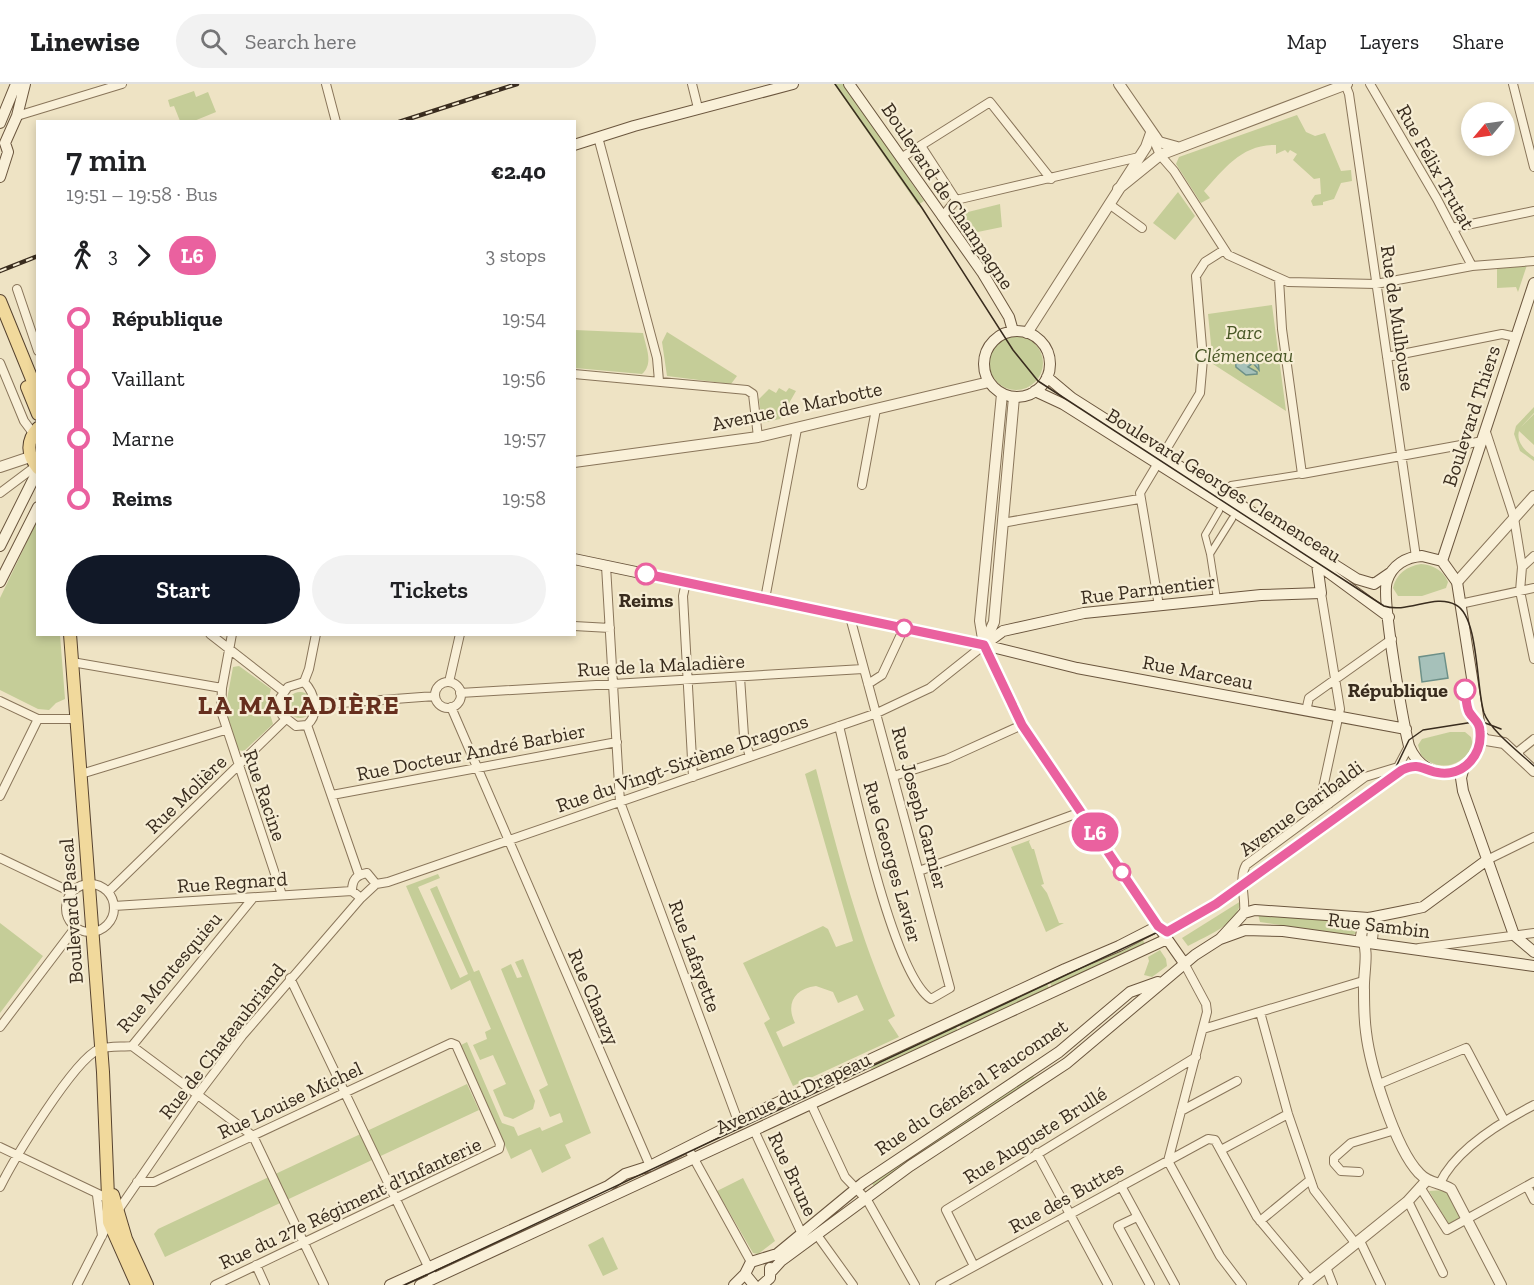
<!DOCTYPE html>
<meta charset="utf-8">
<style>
:root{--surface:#fff;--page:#f2f2f2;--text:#202124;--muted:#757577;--line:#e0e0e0;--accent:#111827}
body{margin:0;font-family:"Zilla Slab",serif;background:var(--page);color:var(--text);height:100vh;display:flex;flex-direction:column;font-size:22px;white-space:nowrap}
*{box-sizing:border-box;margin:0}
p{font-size:20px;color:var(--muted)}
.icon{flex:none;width:33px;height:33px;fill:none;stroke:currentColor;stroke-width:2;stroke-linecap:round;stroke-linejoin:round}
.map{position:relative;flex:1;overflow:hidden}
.panel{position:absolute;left:36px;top:36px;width:540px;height:516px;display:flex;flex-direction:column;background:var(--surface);border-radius:0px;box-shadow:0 3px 9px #0003}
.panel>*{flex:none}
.badge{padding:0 12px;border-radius:20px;font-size:21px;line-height:39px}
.needle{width:39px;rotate:241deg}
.tools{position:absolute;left:1461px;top:18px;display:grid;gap:12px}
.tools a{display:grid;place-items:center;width:54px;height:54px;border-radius:50%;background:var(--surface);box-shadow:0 3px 9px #0003;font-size:30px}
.map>.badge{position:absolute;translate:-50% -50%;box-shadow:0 0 0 3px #fff}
.legs{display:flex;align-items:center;gap:9px;height:66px;padding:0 30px;font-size:20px}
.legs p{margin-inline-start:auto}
.headline{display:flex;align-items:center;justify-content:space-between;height:102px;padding:0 30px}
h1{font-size:33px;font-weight:600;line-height:45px}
.action{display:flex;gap:12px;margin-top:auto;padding:12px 30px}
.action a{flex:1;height:69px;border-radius:36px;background:var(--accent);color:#fff;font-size:24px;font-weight:600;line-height:69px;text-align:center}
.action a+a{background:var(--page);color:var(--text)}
ul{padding:0 30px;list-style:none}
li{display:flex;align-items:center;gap:21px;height:60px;font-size:22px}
li i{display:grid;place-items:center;width:9px;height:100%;margin:0 8px;background:currentColor}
li i::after{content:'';width:15px;height:15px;margin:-8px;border:4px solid;border-radius:50%;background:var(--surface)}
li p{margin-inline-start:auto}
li:first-child i{background:linear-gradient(#0000 50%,currentColor 0)}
li:last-child i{background:linear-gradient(currentColor 50%,#0000 0)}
header{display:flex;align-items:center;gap:36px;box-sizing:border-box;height:84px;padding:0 30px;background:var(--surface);border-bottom:2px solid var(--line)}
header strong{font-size:28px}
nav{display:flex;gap:33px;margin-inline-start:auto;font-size:21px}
.search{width:420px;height:54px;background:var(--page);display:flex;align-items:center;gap:15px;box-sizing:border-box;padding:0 21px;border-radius:33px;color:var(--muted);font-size:22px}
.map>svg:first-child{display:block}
</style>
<header>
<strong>Linewise</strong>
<div class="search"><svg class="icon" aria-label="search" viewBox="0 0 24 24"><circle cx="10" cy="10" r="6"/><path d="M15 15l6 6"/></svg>Search here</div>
<nav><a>Map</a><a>Layers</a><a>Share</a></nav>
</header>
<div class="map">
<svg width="1534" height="1201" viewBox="0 0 1534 1201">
<rect width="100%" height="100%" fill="#eee3c4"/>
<path fill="#c5cd98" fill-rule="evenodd" d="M834,0H844L924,117L918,121Z
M194,7L196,13L208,8L216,28L194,37H180L174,22L170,23L168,16Z
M1297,31L1306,48L1315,52L1325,49L1341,87L1351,86L1352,97L1341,99L1334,115L1323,118V121L1313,122L1311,117L1315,111L1321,110L1320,94L1314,95L1293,76L1297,70L1290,66L1288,69L1285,66L1276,70V61C1242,60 1224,85 1204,107L1210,114L1201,119L1176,80L1179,73Z
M1178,108L1195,132L1175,156L1153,139Z
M1000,120L1002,143L968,150L956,131Z
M1527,181L1518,208L1516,203L1497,204V184Z
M1272,221L1286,327L1213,280L1208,230Z
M575,246L643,249C646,264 654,279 642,290L575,284Z
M667,248L737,292L731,300L667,292L662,258Z
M989 279a27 27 0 1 1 54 0a27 27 0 1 1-54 0Z
M779,304L786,308L789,304L796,307L780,335L762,339L759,315L769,305L776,309Z
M1534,323V329L1521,343L1534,330V361L1519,347C1516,358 1525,367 1534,373V377L1520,367L1514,350L1516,342Z
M37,437L38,550L60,551L65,615L56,619L49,626L38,625L0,606V514Z
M1421,480C1433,481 1443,486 1448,498L1446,504L1422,512H1398L1393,504C1396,490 1407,482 1421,480Z
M239,582L271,605L267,620L273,640L244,667L237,666L225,626L233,583Z
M287 621a13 13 0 1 1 26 0a13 13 0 1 1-26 0Z
M1450,648H1465L1471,653L1473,661C1463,683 1438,689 1421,671L1418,661L1422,655Z
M816,685C838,769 859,853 895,932L888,936L899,953L793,1002L764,939L770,935L743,879L823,842L828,845L836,863L853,857L805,690ZM816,902L833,908L838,919L857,911L864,926L783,963L776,948L795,939C786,921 793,905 816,902Z
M1030,756L1029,758L1032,765H1034L1044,800L1041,801L1047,809L1059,839H1064L1046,848L1011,763Z
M438,790L440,794L418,803L460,894L468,890L430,805L437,802L474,888L479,886L535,1017L533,1025L513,1035L504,1032L493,1006L506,1000L493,971L480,976L473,961L487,955L485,948L491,945L470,896L451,906L406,802Z
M1241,817C1237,841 1208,851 1188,862L1182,854Z
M1258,830L1354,835L1359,839L1357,849L1352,851L1260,838Z
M0,839L43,872L0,929Z
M1141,852L1146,862L1053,905L1048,895Z
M1160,866L1166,875L1167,882L1152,893L1144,891L1149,877L1148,873Z
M523,875L591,1049L565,1061L571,1074L542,1089L531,1065L511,1075L461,961L467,958L502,1039L514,1043L518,1052L540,1043L542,1047L563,1038L560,1029L550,1033L539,1006L548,1001L501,885L511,880L517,894L522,893L515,878Z
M1045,896L1050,906L962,947L958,937Z
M954,939L959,949L873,989L869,979Z
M1032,990L1036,997L875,1104L870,1096Z
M467,1000L479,1026L165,1173L154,1150L158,1145Z
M743,1094L775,1157L758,1170L753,1169L717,1107Z
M1444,1106L1448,1108L1462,1134L1449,1141L1429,1107Z
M603,1153L618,1185L603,1192L588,1161Z"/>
<path fill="#a6c1ba" stroke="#6d9088" stroke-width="1.5" d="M1242,268L1250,269L1258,276L1259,286L1253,279L1248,283L1257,288V290L1246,291L1236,283L1235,274Z
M1444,569L1448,594L1422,598L1419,573Z"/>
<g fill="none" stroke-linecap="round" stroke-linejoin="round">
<defs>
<path id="pedestrian" d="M1226,405L1231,401L1302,390
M1210,470L1205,451L1219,427
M1217,515L1210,470L1232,435"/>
<path id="minor" d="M326,0L336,38
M692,0L698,24
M1345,0L1349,10L1416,473
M1370,0L1437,115L1472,182
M1513,0L1534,83
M17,32L122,0
M1151,50L1160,71L1174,87L1228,171L1288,198L1376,200L1472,182L1534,177
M598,53L657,274L659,297
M921,62L956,116
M901,74L990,18L1051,95
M1109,120L1142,144
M942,133L956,116L1139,73
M1452,144L1534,127
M1279,195L1282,245L1302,390L1483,357
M17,205L38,267
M1387,273L1502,250L1516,253
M0,279L24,337L33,349
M574,290L747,306L753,310L758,353
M1486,348L1514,434L1522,483L1520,507L1534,575
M862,401L876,325
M0,409L36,382
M1002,439L1139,415
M606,482L620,718L738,1037
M1522,483L1534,472
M686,498L683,512L693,693
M1321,509L1340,625L1323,704V714L1329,720
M765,515L797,345
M1460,520L1534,504
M1159,522L1140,409L1200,309L1203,275L1196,192L1205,178L1224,166
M574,542L610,544
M210,550L283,607
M232,550L222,604L221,627L282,811
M72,578L222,604
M740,593L744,652L750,673
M304,598C315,609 320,630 307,641L296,642L282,631L280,614L288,603Z
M304,598L309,585L316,550
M449,598L460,550
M435 611a13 13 0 1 1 26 0a13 13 0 1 1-26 0Z
M868,600L882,591L904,544
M460,609L863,585
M0,617L38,635H76
M314,621L435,612
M451,623L650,1082
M1306,627L1309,614L1392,555
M307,641L359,791
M839,642C852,694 892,890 931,915L950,904L850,533
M1519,673V667L1534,655
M81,690L225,646
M894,692L947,675L1022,641
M332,711L617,658
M0,712L38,635
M0,774L71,808
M1487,776L1534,753
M919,787L1081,728
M367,789L376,800L361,814L352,807C352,796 356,791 367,789Z
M66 824a24 24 0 1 1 48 0a24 24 0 1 1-48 0Z
M376,800L388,798L877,629L930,604L984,561
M108,808L286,635
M114,822L352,807
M1244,829C1246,813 1238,795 1246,781L1365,693L1398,683L1409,662
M1419,864L1534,849
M290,894L434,1195
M1260,928L1288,1030L1314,1106L1356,1160
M0,943L75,844
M1203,945L1363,897
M132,962L253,1052L324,1201
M1379,1000L1466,964L1504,1036
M811,1020L845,1093L867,1116L915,1201
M1181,1027L1237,997
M754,1046L801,1148
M0,1063L107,1114
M688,1064L751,1178
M1221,1066L1288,1030
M1037,1069L1108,1201
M1168,1077L1207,928L1206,920L1184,879
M1168,1077L1220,1172L1242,1201
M1359,1088L1341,1087L1334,1079V1074L1351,1059L1395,1046
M137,1098H154L451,959L456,961L500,1060L499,1065L215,1201
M1440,1099C1456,1065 1501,1038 1534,1021
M1121,1102L1175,1201
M1527,1102L1534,1116
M0,1103C14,1075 73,977 99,965C108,962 122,963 132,962L253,814
M1420,1103L1447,1146L1534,1098
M97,1111L102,1152
M1408,1117L1443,1189
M117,1128L198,1010L242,952L361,814
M1137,1133L1118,1142L1150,1201
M1260,1137L1310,1096
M817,1151L853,1201
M1360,1157L1381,1201
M256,1181L265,1201
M974,1182L946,1126L1196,973
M1326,1183L1333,1201
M77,1201L109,1138
M940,1201L1208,1055L1215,1056L1257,1133L1310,1196"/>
<path id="tertiary" d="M1119,0L1159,58L1177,63
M1118,105L1160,71L1347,0
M1027,249L1146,63L1151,49
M1002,310L980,537L984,561L1022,641L1158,842
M574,378L758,353L989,298
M0,383L30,373
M1457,498L1534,412
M984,561L994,538L1014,313
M1480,650L1486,656L1504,659L1534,687
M1365,859L1372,855L1374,838L1369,834L1364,838L1361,852C1370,867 1363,889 1364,906C1364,920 1364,934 1366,948C1370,982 1395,1064 1419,1089C1429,1100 1440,1098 1451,1105L1501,1201
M1304,1201L1407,1118L1427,1096"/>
<path id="secondary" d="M849,0L982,188L1009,233L1013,247
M0,39L16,0
M574,61L634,42L793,0
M0,93L8,68L5,59L17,32L25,0
M984 280a33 33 0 1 1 66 0a33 33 0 1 1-66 0Z
M1047,293L1072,314L1357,495L1374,500L1390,489
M1035,307L1063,320L1317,480L1389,533
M0,462L38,386
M1422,472L1442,477L1457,498L1480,645C1484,693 1427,706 1409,662C1403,638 1381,514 1387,497C1392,481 1406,473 1422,472Z
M574,475L984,561L1077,584L1406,645
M1442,477L1534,199
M0,498L38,423
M984,561L1003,547L1084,529L1261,511L1321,509L1317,480
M1464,683L1461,694L1463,707L1514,851L1534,868
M1221,854L1244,829L1255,826L1369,834L1404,827L1423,823L1487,776
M771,1188L781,1177L910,1082L1067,979L1195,871L1220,855L1245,846L1283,847L1534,882
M745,1190L754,1201
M390,1201L608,1102L625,1090L650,1082L753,1030L1065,885L1119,862L1158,842L1184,879
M420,1201L1167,855
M734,1201L745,1190L751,1178L777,1170L863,1099L1059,968L1130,908L1158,898
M762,1201L770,1194V1184"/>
<path id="primary" d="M0,217L38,310
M27,303L38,330
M38,344C26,357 27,371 38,384
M70,550L103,988L109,1138L137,1201
M113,1111L126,1155L147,1201"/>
</defs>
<use href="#pedestrian" stroke="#89755a" stroke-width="8"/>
<use href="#minor" stroke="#89755a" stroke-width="10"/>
<use href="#tertiary" stroke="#89755a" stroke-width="12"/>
<use href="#secondary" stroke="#6b563e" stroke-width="12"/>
<use href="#primary" stroke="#57432f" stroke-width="14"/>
<use href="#pedestrian" stroke="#f9f0d8" stroke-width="6"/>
<use href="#minor" stroke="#f9f0d8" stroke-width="8"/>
<use href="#tertiary" stroke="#f9f0d8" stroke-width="10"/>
<use href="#secondary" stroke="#f9f0d8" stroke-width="10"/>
<use href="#primary" stroke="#f1d99c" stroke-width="12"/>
<path stroke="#392c1e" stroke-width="1.5" d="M835,0L922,124L1013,266L1038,297L1384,522C1407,530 1435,509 1456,521C1479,533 1476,604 1484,629C1490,646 1520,669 1534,682
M405,1201L1192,832L1394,687L1409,656L1423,646L1480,637L1501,645"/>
<defs>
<path id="rail" d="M399,38L517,0
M0,187L38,172"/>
</defs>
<use href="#rail" stroke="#392c1e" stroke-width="4.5"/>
<use href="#rail" stroke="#f6edd4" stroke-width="2" stroke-dasharray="7" stroke-linecap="butt"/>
</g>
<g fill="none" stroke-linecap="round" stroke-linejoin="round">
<defs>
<path id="line-1" d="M646,490L984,561L1022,641L1158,842L1167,848L1216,820L1402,686C1421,677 1424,688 1441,689C1465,691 1482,670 1480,648C1480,638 1474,636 1469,628C1466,622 1466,612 1465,606"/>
</defs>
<use href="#line-1" stroke="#fff" stroke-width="14"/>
<use href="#line-1" stroke="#ea619f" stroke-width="9"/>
</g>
<g fill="#fff" stroke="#ea619f" stroke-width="3">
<circle cx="646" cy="490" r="10"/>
<circle cx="904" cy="544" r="8"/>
<circle cx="1465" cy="606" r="10"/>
<circle cx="1122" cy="788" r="8"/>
</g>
<g text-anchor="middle" stroke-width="4.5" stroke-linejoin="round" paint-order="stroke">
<g font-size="20" fill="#392c1e" stroke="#f6edd4">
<text transform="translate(1436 83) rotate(61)" y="7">Rue Félix Trutat</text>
<text transform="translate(948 112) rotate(56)" y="7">Boulevard de Champagne</text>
<text transform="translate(1398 234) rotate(82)" y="7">Rue de Mulhouse</text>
<text transform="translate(797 322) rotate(-12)" y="7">Avenue de Marbotte</text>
<text transform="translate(1471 332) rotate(-72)" y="7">Boulevard Thiers</text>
<text transform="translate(1224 401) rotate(32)" y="7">Boulevard Georges Clemenceau</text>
<text transform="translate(1148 505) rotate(-7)" y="7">Rue Parmentier</text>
<text transform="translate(661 581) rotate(-3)" y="7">Rue de la Maladière</text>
<text transform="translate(1198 588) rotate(11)" y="7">Rue Marceau</text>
<text transform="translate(471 668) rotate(-11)" y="7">Rue Docteur André Barbier</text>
<text transform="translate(682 679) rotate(-19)" y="7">Rue du Vingt-Sixième Dragons</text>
<text transform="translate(186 710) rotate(-44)" y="7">Rue Molière</text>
<text transform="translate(265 711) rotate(71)" y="7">Rue Racine</text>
<text transform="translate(920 724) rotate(75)" y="7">Rue Joseph Garnier</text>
<text transform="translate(1301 724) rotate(-36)" y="7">Avenue Garibaldi</text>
<text transform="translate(893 778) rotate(74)" y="7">Rue Georges Lavier</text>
<text transform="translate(232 798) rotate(-4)" y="7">Rue Regnard</text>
<text transform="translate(71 827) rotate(-94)" y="7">Boulevard Pascal</text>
<text transform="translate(1379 841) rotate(7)" y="7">Rue Sambin</text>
<text transform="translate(695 872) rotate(70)" y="7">Rue Lafayette</text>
<text transform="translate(169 888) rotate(-50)" y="7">Rue Montesquieu</text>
<text transform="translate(594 913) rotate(67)" y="7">Rue Chanzy</text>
<text transform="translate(222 957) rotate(-52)" y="7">Rue de Chateaubriand</text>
<text transform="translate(971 1003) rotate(-34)" y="7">Rue du Général Fauconnet</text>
<text transform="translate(793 1009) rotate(-25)" y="7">Avenue du Drapeau</text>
<text transform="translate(290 1016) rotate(-25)" y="7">Rue Louise Michel</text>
<text transform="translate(1035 1051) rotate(-32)" y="7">Rue Auguste Brullé</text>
<text transform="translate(793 1090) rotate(65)" y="7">Rue Brune</text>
<text transform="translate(1066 1113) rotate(-29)" y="7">Rue des Buttes</text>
<text transform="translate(350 1119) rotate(-25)" y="7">Rue du 27e Régiment d'Infanterie</text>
</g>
<g font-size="20" font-style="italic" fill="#485625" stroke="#f6edd4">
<text x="1244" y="255">Parc<tspan x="1244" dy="23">Clémenceau</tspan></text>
</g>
<g font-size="20" font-weight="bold" fill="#392c1e" stroke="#f6edd4">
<text x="646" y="523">Reims</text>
<text x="1448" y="613" text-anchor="end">République</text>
</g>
<g font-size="26" font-weight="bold" letter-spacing="1.5" fill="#662f1e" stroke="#f6edd4">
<text x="299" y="630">LA MALADIÈRE</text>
</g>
</g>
</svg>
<div class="tools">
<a><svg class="needle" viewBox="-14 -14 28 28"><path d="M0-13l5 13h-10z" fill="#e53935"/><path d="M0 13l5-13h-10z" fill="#757577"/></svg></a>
</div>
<b class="badge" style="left:1095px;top:748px;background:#ea619f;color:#fff">L6</b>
<section class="panel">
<div class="headline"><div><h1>7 min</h1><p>19:51 – 19:58 · Bus</p></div><b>€2.40</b></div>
<div class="legs"><svg class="icon" aria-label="walk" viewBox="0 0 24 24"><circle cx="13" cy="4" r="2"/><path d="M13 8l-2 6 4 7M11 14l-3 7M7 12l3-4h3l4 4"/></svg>3<svg class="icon" aria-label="forward" viewBox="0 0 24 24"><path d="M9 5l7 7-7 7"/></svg><b class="badge" style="background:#ea619f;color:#fff">L6</b><p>3 stops</p></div>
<ul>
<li><i style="color:#ea619f"></i><b>République</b><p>19:54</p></li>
<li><i style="color:#ea619f"></i><span>Vaillant</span><p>19:56</p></li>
<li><i style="color:#ea619f"></i><span>Marne</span><p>19:57</p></li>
<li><i style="color:#ea619f"></i><b>Reims</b><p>19:58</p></li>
</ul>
<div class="action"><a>Start</a><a>Tickets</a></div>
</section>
</div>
